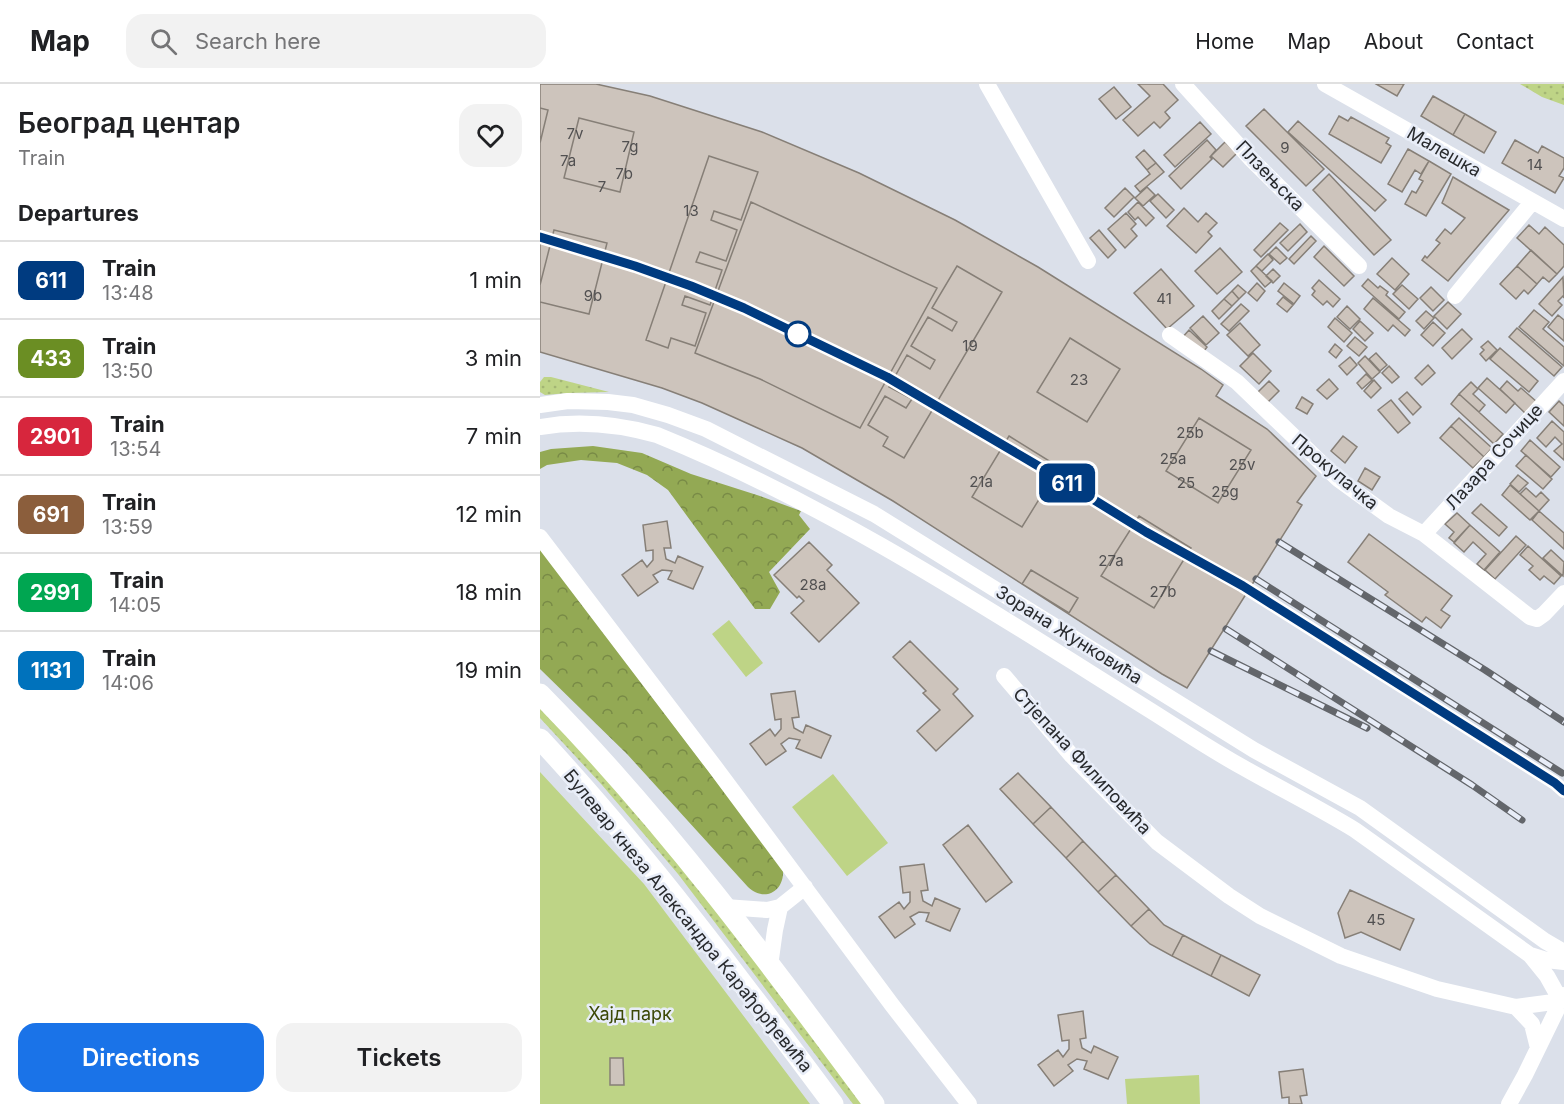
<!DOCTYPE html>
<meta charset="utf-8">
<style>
:root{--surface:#fff;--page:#f2f2f2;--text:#202124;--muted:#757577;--line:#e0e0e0;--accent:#1a73e8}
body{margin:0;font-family:Inter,sans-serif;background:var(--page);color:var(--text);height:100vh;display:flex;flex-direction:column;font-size:22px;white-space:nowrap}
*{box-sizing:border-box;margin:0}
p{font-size:20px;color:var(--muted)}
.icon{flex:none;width:33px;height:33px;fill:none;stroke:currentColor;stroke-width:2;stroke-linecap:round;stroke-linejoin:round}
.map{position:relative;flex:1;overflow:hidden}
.side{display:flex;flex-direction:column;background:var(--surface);width:540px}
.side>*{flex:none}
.badge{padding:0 12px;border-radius:9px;font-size:21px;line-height:39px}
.map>.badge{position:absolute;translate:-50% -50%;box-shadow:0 0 0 3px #fff}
h2{padding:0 18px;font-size:22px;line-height:54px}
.round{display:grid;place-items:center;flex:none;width:63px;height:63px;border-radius:18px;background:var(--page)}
.headline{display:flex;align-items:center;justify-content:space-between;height:102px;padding:0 18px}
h1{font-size:28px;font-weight:600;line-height:45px}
.primary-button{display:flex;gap:12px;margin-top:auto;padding:12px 18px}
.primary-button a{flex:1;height:69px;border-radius:18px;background:var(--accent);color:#fff;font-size:24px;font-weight:600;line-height:69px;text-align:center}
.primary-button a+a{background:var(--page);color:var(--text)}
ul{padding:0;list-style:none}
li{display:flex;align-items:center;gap:18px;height:78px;padding:0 18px;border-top:2px solid var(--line)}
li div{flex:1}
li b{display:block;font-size:22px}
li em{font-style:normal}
li .badge{min-width:66px;font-weight:700;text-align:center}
header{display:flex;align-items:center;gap:36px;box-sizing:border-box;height:84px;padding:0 30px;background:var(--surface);border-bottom:2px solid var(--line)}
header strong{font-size:28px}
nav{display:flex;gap:33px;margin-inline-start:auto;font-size:21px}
.search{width:420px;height:54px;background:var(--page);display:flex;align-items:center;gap:15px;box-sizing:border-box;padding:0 21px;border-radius:18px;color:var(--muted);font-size:22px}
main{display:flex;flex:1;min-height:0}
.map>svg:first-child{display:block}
</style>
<header>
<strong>Map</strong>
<div class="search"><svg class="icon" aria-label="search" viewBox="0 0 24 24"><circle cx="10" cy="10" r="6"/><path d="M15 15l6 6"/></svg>Search here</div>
<nav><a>Home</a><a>Map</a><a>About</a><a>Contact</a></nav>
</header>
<main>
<section class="side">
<div class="headline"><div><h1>Београд центар</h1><p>Train</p></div><a class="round"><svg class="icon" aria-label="heart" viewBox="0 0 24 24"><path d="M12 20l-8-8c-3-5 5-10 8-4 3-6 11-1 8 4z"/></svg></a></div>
<h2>Departures</h2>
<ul>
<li><span class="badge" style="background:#003b80;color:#fff">611</span><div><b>Train</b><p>13:48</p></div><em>1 min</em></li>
<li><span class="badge" style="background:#6b8e23;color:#fff">433</span><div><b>Train</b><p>13:50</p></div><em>3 min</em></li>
<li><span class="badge" style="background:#d7263d;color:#fff">2901</span><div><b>Train</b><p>13:54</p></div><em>7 min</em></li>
<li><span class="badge" style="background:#8b5e3c;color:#fff">691</span><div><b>Train</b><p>13:59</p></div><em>12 min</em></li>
<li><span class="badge" style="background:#00a651;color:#fff">2991</span><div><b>Train</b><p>14:05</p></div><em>18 min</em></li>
<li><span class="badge" style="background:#0072bc;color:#fff">1131</span><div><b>Train</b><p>14:06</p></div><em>19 min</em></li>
</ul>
<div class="primary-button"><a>Directions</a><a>Tickets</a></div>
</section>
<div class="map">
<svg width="1024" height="1020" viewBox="0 0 1024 1020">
<defs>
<pattern id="grass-dots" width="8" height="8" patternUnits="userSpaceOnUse" patternTransform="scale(1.5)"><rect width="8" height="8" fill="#bed486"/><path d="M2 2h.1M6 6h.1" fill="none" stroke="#a3b674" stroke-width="1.8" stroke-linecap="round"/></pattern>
<pattern id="forest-crowns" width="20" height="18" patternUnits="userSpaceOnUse" patternTransform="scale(1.5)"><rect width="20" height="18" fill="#93a954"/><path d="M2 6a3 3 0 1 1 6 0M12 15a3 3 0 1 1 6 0" fill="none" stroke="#788a46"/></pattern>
</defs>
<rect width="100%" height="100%" fill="#dbe0ea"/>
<path fill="url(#grass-dots)" d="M980,0H1024V21L1002,13Z
M4,293H11L69,308L28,309L5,311L0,308V298Z
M0,621L110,741L326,1020H313L138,790L62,701L0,634Z"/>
<path fill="url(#forest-crowns)" d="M53,362L102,369L151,390L220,412L261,427L259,431L270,445L229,488L240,508L230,525H215L128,406L107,391L77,379L41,376L7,381L0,385V368L11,365Z
M0,465L243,785C245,807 225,819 208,803L87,670L0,585Z"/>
<path fill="#bed486" d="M189,536L223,579L206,593L172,550Z
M0,688L104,800L270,1020H0Z
M293,690L348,759L307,792L252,723Z
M659,991L660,1020H587L585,995Z"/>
<path fill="#cdc4bc" stroke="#867f77" stroke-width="1.5" d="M0,0H56L110,12L222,48L319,89L415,136L498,183L661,285L683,301L676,312L727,345L776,392L757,418L762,421L647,604L622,590L353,417L262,364L162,319L122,304L0,268Z
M598,0H623L638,16L625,28L630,34L620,44L614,38L598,52L583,36L610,12Z
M836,0H864L857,12Z
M574,3L591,23L576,35L559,15Z
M893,12L925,30L913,51L881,32Z
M0,24L8,26L0,59Z
M724,25L784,85L766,102L706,42Z
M925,30L956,48L944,69L913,51Z
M799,32L808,37L811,33L849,54L846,59L851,62L841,79L789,50Z
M39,34L94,48L80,108L24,94Z
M758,37L846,116L835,127L748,48Z
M660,38L671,50L635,83L624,71Z
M667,56L676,66L670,73L672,75L641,105L629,92Z
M975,56L998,69L1002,62L1024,74V84L1019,92L1024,94L1015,109L962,79Z
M685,58L697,69L683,83L671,72Z
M868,65L889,77L881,90L875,86L862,108L848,100Z
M604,66L616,79L607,86L596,73Z
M169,72L218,88L201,136L174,127L171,136L197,146L186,177L160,168L156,178L182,186L170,221L145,212L142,221L166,229L155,262L131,254L128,264L106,256Z
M889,77L911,90L886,132L865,120L872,107L876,109L883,97L879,95Z
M616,79L624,88L600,108L595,102L610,90L607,86Z
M789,90L851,156L834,171L773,106Z
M913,93L969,126L908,197L882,176L885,172L887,174L900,159L896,156L905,145L911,150L925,134L902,119Z
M607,103L615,111L603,122L595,114Z
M585,104L594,113L574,133L565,124Z
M618,110L634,126L626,134L610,117Z
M211,118L397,204L320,344L220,295L155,269Z
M598,118L614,134L606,142L598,133L595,136L588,128Z
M644,124L658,138L666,129L677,139L668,148L672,152L656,169L627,142Z
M586,129L596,140L591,145L597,152L585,164L568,145Z
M740,139L748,146L721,173L714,166Z
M760,140L767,148L748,167L740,159Z
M989,141L999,150L1005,143L1024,161V182L1017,190L977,154Z
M14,146L67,159L49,230L0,218V201Z
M559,146L576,166L568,174L550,154Z
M771,152L776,157L754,180L749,175Z
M784,162L814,192L804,202L774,173Z
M736,163L747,174L740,180L729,170Z
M680,164L702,188L677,210L655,187Z
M991,166L1017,190L1009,198L1003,193L997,200L977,182Z
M728,170L733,176L722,187L716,182Z
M852,174L869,190L855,206L837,190Z
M417,182L462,208L364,374L343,362L348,353L328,341L345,312L366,324L372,315L349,303L367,271L390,285L395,276L371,262L388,233L412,247L417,238L392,224Z
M716,182L732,197L725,203L711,187Z
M977,182L997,200L988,210L984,206L976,215L960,200Z
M621,185L654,222L627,245L594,209Z
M733,185L740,192L733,199L726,192Z
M1023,193L1024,214L1023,212L1018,217L1022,221L1012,232L999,220Z
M828,195L838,204L840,202L848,208L846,211L865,228L859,235L822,202Z
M779,196L800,215L793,223L787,217L783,221L772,211L775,207L772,204Z
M717,199L725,207L717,217L708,209Z
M744,199L760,212L754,220L738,207Z
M698,201L706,208L699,215L692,207Z
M862,201L878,215L869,225L853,210Z
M891,203L904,216L893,227L880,214Z
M692,207L699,215L692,222L684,215Z
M743,213L753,221L747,228L737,220Z
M833,214L870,246L865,252L853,241L848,247L824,225Z
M684,215L692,222L679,235L672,227Z
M908,218L921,230L907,245L894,232Z
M701,220L709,227L689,247L681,240Z
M807,222L820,235L810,245L797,233Z
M994,226L1009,238L1003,245L1024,263V282L979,243Z
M886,227L894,234L884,245L876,237Z
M1018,231L1024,236V257L1008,243Z
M663,232L679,249L666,261L650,244Z
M795,234L812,249L804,258L788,243Z
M820,237L833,249L825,257L813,245Z
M893,238L905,249L893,262L881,251Z
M700,239L720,261L708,272L687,251Z
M977,244L1022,283L1014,292L969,253Z
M922,245L932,255L912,275L902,264Z
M649,246L667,263L661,271L641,255Z
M815,253L827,263L819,272L807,262Z
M530,254L580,285L547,338L497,308Z
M948,257L957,266L946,277L940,270L944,266L941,263Z
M795,260L802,266L796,274L789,268Z
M960,264L998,297L989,308L950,275Z
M713,269L731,287L719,300L700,282Z
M836,269L847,281L840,287L829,275Z
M825,272L840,288L832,295L818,279Z
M810,273L817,281L807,291L799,282Z
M888,281L895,289L882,301L875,294Z
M849,282L859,293L852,299L842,289Z
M826,290L832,296L822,305L817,299Z
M947,294L975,319L966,329L938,304Z
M789,295L798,305L787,315L777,306Z
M834,296L841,304L831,314L824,307Z
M729,297L739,307L728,318L718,308Z
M967,297L978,307L981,304L997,318L986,330L960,305Z
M931,298L938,305L933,310L945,321L939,328L919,310Z
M867,308L881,323L873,331L859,315Z
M919,310L963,350L954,360L911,320Z
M762,313L773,320L767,330L756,324Z
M851,316L870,339L858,349L838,326Z
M1019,317L1024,322V342L1009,328Z
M659,334L711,366L678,419L626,387Z
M919,334L952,364L944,373L911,342Z
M1012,337L1024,348V376L1014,367L1022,360L1015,353L1006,363L997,354Z
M911,342L944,373L933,384L900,354Z
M469,352L519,383L482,443L432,413Z
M803,352L817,363L805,379L791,367Z
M990,356L1020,383L1011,393L981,367Z
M986,371L1012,395L1003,405L976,382Z
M825,384L840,393L832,406L818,397Z
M978,391L988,399L979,408L970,400Z
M970,401L999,427L990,436L962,411Z
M986,404L996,413L1001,408L1009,416L999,427L980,410Z
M941,420L967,443L959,452L932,429Z
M999,427L1024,449V465L992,436Z
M917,429L930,441L914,458L909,454L914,448L905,440Z
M599,432L651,464L614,524L561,492Z
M127,437L131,464H124L126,475L135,479L138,472L163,483L153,505L128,495L132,487L122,486L113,491L118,498L98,512L82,491L102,476L107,483L113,476V466L106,467L103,441Z
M930,441L960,468L944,486L937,480L946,470L933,458L924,468L914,459Z
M829,450L912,512L901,526L910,532L901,544L886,533L882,538L845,511L848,508L808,478Z
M976,452L986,461L955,495L945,486Z
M269,458L292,481L287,486L319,519L279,558L251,529L264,517L259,512L257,514L234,491Z
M988,462L1021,492L1014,500L1004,492L1000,496L989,486L993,482L980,471Z
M1011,466L1024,478L1023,492L1003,474Z
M491,486L538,514L529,529L482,500Z
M370,557L418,605L413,610L433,632L396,667L377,647L400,626L383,609L386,607L353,573Z
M255,607L259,633L252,634L254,644L263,649L266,641L291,652L281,674L256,664L260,656L249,654L241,660L246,667L226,681L210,660L230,645L235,652L241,645V635L235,636L231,610Z
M478,689L511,723L493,740L460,705Z
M511,723L543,757L526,774L493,740Z
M428,741L472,798L446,818L403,761Z
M543,757L576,791L558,808L526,774Z
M384,780L388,806L381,807L383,817L392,822L395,814L420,825L410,847L386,837L389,829L379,828L370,833L375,840L355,854L339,833L359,818L364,825L370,818V808L363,809L360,783Z
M576,791L609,825L591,842L558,808Z
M810,806L874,835L860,866L821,848L805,854L798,829Z
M609,825L624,841L643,851L632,872L610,860L591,842Z
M643,851L681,871L671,892L632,872Z
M681,871L720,891L709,912L671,892Z
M543,927L546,954L540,955L542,964L551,969L554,962L578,973L568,995L544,985L547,977L537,975L528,981L533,987L514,1002L498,981L518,966L523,973L529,965V956L522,957L518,931Z
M70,974H83L84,1001H70Z
M763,985L767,1011L760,1012L762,1020H749V1013L742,1014L739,988Z"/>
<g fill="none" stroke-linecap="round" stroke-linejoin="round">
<path stroke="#fff" stroke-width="16" d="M447,0L548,177
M643,0L710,74L819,182
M785,0L1024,135
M915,212L992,118
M630,251L697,298L798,395L849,432L884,450L990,533L997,535L1004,530L1024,509
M0,321L28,317L68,318L93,321L128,331L166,345L334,430L714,666L820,724L1005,857L1024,868
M0,343C40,336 78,340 117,351C292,422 448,525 608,625C640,645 671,666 704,684C741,705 779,724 815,746L990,871L1007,892L1021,917
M884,450L1024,297
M0,453L175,683L352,921L429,1020
M464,592L532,672L617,758L689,812L720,832L801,872L897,905L976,923L1021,917
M185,823L227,826L240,823L265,803
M990,871L1006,876L1024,878
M230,882L235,846L240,823
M976,923L992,940L998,964
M969,1020L985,991L1024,911"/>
<path stroke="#fff" stroke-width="21" d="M0,610C124,736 229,878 334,1020
M0,655C106,769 200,895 293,1020"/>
<defs>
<path id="rail" d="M739,458L945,586L1024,638
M716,495L1022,689
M709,506L1015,699
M686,545L932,701L982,736
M671,567L827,644"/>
</defs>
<use href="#rail" stroke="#63666b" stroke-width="7"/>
<use href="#rail" stroke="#e8edf8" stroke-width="4.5" stroke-dasharray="14" stroke-linecap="butt"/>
</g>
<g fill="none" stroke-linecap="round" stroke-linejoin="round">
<defs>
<path id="line" d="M0,153L95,182L151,202L204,224L347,293L517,393L606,448L703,502L1015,699L1024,707"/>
</defs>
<use href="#line" stroke="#fff" stroke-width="14"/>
<use href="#line" stroke="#003b80" stroke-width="9"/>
</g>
<circle fill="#fff" stroke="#003b80" stroke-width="3" cx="258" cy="250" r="12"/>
<g text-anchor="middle" stroke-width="5" stroke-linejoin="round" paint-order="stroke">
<g font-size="15" fill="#515051">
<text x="35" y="55">7v</text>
<text x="90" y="68">7g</text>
<text x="745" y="69">9</text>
<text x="28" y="82">7a</text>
<text x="995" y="86">14</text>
<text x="84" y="95">7b</text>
<text x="62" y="108">7</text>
<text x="151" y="132">13</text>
<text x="53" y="217">9b</text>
<text x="624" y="220">41</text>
<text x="430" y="267">19</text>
<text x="539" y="301">23</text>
<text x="650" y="354">25b</text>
<text x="633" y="380">25a</text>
<text x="702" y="386">25v</text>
<text x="441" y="403">21a</text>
<text x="646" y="404">25</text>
<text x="685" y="413">25g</text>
<text x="571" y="482">27a</text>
<text x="273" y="506">28a</text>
<text x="623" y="513">27b</text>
<text x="836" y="841">45</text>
</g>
<g font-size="18" fill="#282a2d" stroke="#e8edf8">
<text transform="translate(904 68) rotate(30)" y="6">Малешка</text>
<text transform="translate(730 92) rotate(46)" y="6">Плзењска</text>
<text transform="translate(954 373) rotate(-48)" y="6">Лазара Сочице</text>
<text transform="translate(795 388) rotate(40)" y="6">Прокупачка</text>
<text transform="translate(529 551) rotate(32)" y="6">Зорана Жунковића</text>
<text transform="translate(542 677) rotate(47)" y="6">Стјепана Филиповића</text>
<text transform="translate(148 837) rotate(51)" y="6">Булевар кнеза Александра Карађорђевића</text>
</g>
<g font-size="18" fill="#3b4806" stroke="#e8edf8">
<text x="90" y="936">Хајд парк</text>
</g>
</g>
</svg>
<b class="badge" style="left:527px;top:399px;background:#003b80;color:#fff">611</b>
</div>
</main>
